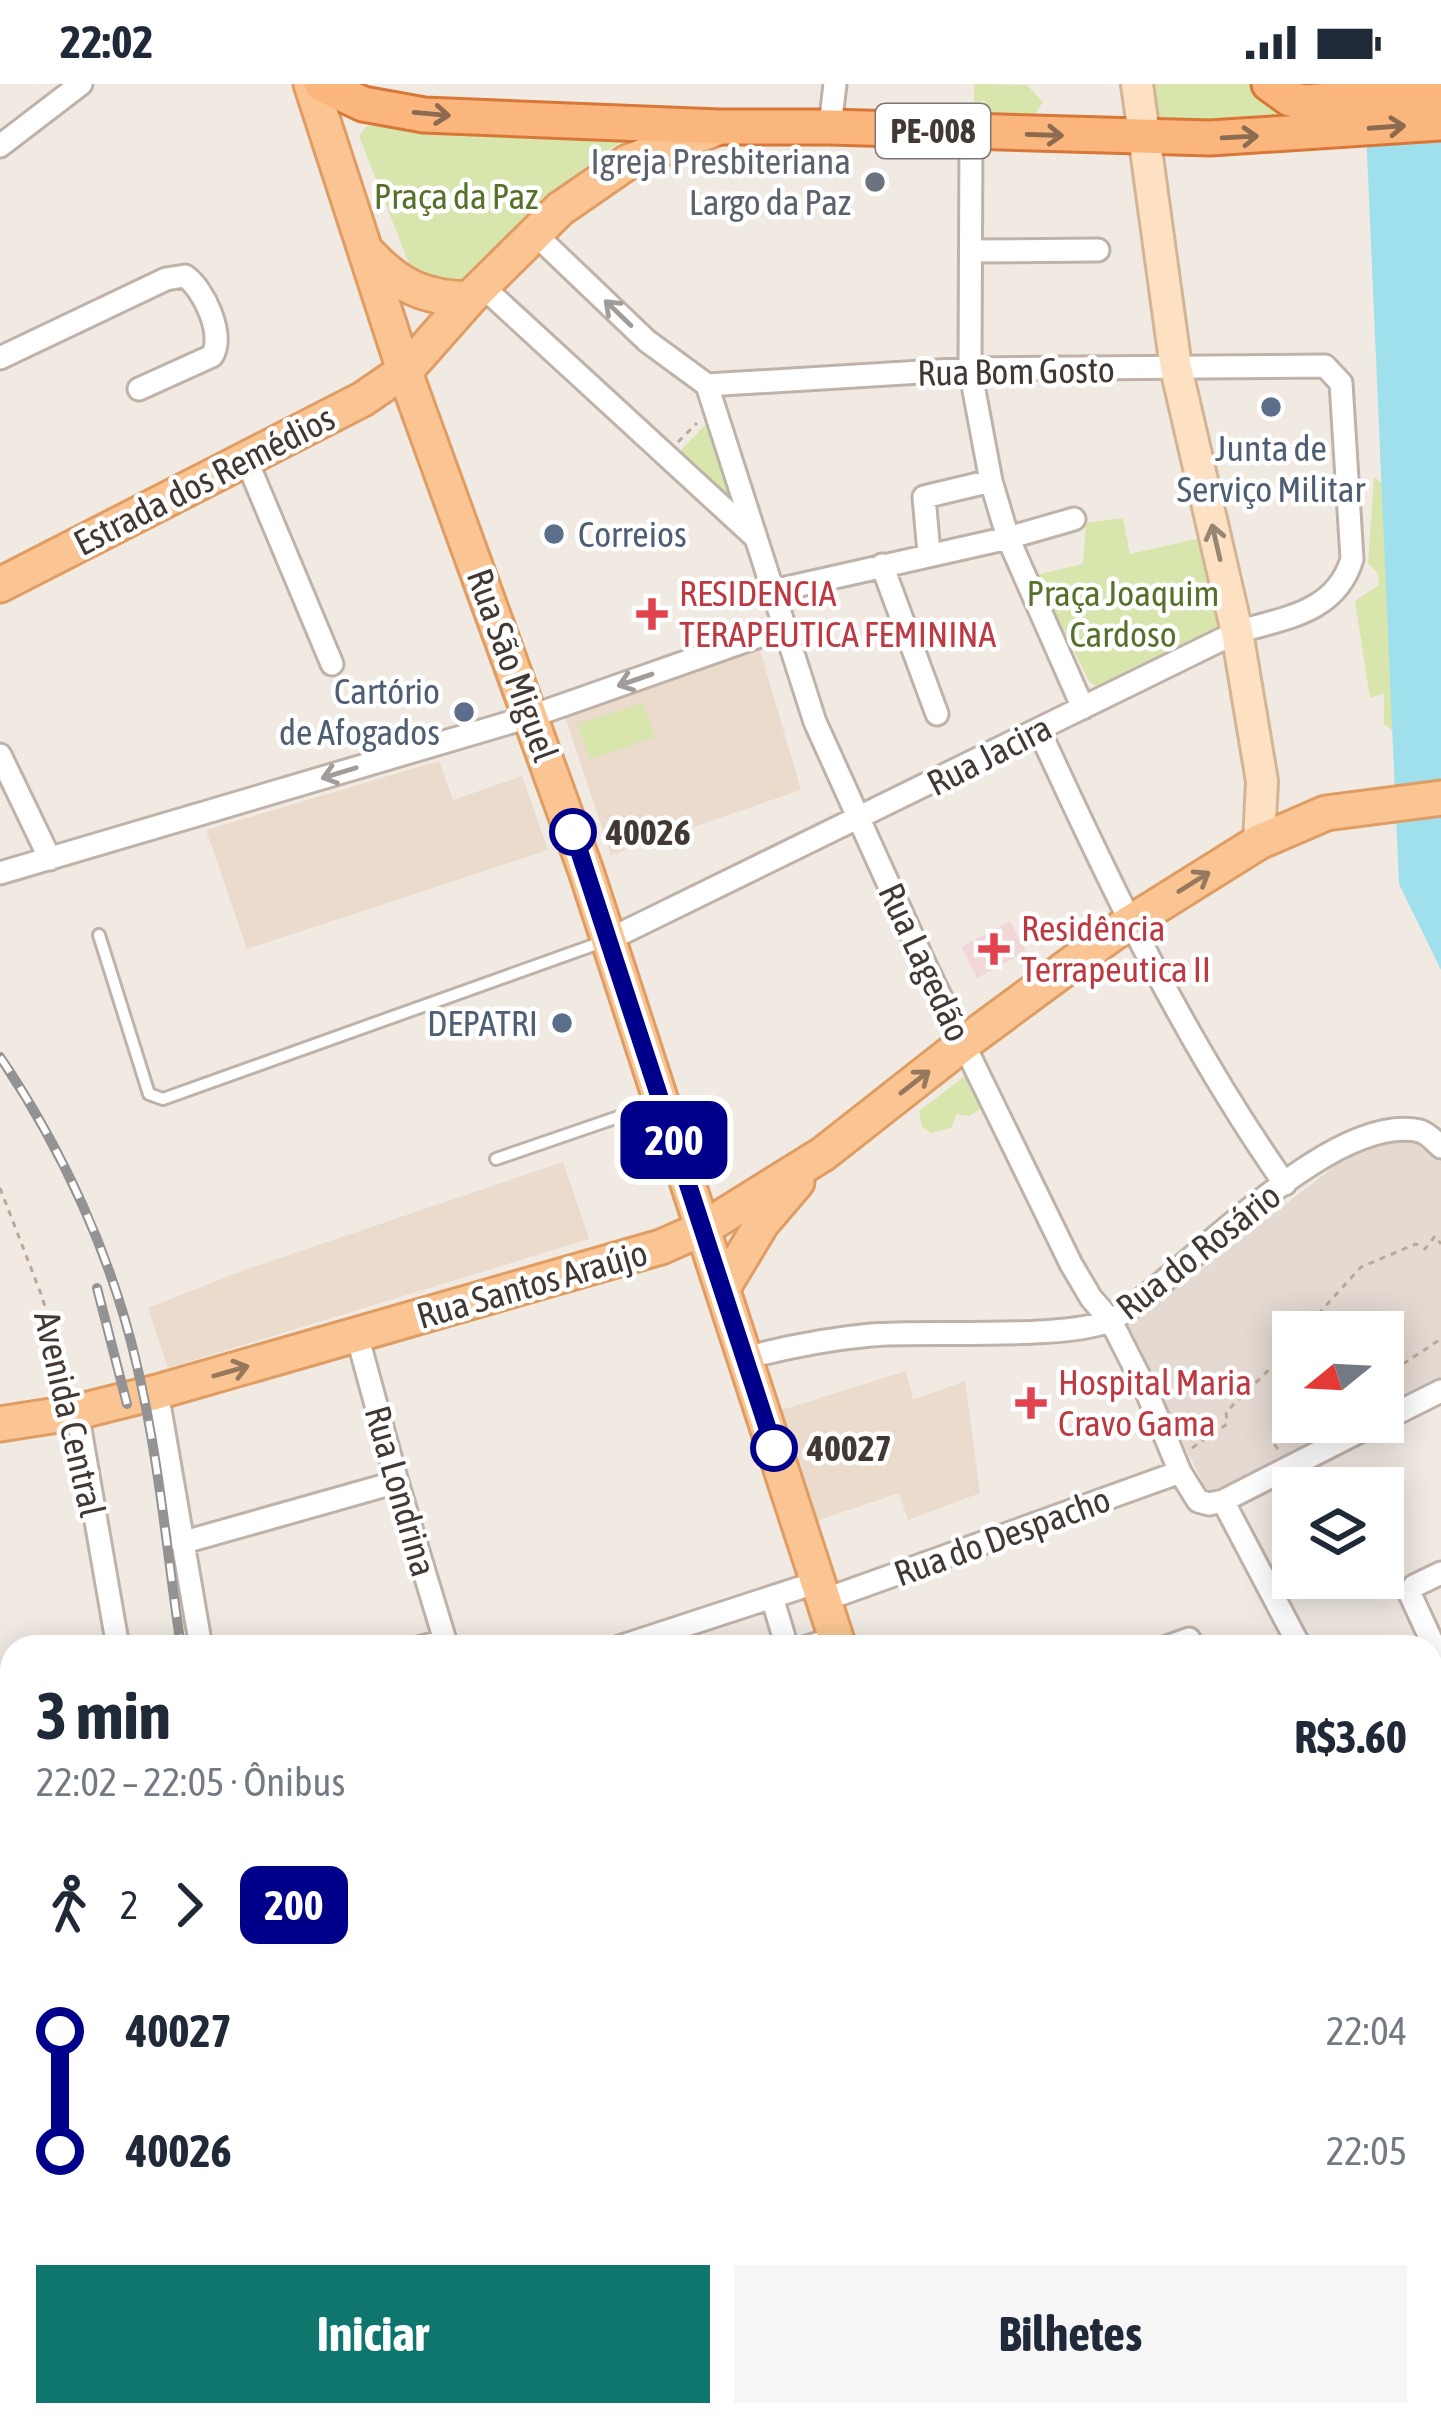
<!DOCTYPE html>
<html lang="pt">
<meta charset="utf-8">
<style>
:root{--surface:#fff;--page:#f6f6f7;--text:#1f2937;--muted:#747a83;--accent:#0f766e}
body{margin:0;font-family:"Asap Condensed",sans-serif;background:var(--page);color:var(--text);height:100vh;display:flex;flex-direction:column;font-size:45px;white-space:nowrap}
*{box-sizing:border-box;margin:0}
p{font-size:39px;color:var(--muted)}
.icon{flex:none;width:66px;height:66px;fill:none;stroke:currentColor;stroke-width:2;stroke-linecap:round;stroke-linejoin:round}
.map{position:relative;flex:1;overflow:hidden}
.sheet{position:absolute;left:0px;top:1551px;width:1443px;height:792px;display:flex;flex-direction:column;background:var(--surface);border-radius:36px 36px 0 0;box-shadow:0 6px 30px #0003}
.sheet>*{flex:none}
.badge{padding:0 24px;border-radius:18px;font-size:42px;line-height:78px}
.needle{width:78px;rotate:252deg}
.buttons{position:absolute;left:1272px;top:1227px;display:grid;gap:24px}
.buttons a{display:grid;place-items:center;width:132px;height:132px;border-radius:0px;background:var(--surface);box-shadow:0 6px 30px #0003;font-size:60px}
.map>.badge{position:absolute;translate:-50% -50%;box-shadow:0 0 0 6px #fff}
.legs{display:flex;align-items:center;gap:18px;height:132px;padding:0 36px;font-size:39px}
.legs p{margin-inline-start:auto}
.overview{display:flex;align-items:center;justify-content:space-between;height:204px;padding:0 36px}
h1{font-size:66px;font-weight:700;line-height:90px}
.action{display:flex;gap:24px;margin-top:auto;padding:24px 36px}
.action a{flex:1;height:138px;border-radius:0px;background:var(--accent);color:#fff;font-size:48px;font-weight:700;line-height:138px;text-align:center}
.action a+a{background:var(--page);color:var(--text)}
ul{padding:0 36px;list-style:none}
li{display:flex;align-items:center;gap:42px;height:120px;font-size:45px}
li i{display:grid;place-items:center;width:18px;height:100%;margin:0 15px;background:currentColor}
li i::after{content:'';width:30px;height:30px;margin:-15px;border:9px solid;border-radius:50%;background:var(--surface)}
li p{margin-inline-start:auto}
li:first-child i{background:linear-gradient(#0000 50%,currentColor 0)}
li:last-child i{background:linear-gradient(currentColor 50%,#0000 0)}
.status{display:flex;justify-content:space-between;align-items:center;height:84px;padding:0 60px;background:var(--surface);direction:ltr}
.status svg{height:33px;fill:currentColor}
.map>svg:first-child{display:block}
</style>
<div class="status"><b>22:02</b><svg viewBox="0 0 49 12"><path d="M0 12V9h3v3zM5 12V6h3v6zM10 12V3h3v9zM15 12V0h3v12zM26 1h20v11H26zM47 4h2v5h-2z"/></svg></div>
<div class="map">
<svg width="1441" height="2343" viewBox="0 0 1441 2343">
<rect width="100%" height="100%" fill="#f1eae3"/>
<path fill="#e5dad2" d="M1417,1052L1441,1077V1295L1383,1324V1248H1293V1338H1355L1209,1411L1126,1244L1372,1053Z"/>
<path fill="#f3dbce" d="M1441,2254V2343H1406L1403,2331H1431V2257Z"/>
<path fill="#e3dcd8" d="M12,1829V2231L0,2233V1833Z"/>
<path fill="#eadbcd" d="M758,559L801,706L611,771L564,630Z
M439,677L453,716L522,692L548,766L247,865L206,746Z
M563,1078L589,1155L168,1284L148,1224L247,1185Z
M906,1287L913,1316L965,1297L980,1409L908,1436L899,1409L810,1439L772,1329Z"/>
<path fill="#f2d7d9" d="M1010,837L1026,868L977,894L961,863Z"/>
<path fill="#d8e5ad" d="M974,0L1027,1L1043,18L1032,35L987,34L985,17L974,18Z
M1149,0H1249L1266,15L1301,33L1158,41Z
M380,40L637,49C571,85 521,141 471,195L458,202L419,194L410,182L359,52L367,42Z
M712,334L740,427L676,371Z
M1374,393L1387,403L1393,647L1384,640V609L1370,614L1355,517L1379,501L1378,490L1368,479Z
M1123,434L1130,470L1205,453L1219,542L1207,553L1099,605L1089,597L1036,491L1083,480L1086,439Z
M643,619L655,653L590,675L577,640Z
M965,992L984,1022L970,1032L957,1030L951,1044L931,1049L922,1043L919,1027Z
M1441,2014V2101H1431V2019Z"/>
<path fill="#a0e0ed" d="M1364,0H1441V886L1399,800Z"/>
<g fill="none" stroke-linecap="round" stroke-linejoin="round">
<defs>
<path id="service" d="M99,851L149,1010L163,1015L605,857
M496,1075L659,1019
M0,1966L12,1964
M0,2015L12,2103
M0,2159L12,2157"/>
<path id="minor" d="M830,43L835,0
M971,48L970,285L991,397L1008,454L1083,624
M0,62L81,0
M535,150L647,257L707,301
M971,167L1098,166
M482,202L755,453
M0,274L166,195L185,192C204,205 225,251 212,272L139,305
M707,301L815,638L927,885L1071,1180L1091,1214L1111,1237L1146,1306L1180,1388L1198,1417L1209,1420L1223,1417L1378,1338
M246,375L332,580
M929,469L924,413L991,397
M882,481L937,630
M773,507L1008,454L1074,435
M1039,646C1111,803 1185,958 1285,1100
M0,671L50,775
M0,789L532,632L785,543
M608,856L1237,548C1284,534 1336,529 1352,475L1341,299L1325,282L970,285L707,301
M357,1251L397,1398L447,1563
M745,1274C787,1263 828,1255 871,1251C923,1246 1077,1257 1115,1234C1188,1189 1330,1027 1420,1047C1429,1050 1434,1057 1441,1063
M157,1308L201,1563
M77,1328L118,1563
M1383,1336L1441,1307
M1223,1417L1300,1563
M181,1459L397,1398
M1441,1489L1414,1502L1410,1510L1441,1577
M772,1513L787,1563
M824,1516L1180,1388
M421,1563L445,1557
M619,1563L818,1498
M807,1563L836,1554
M1167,1563L1189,1555
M1431,1603L1441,1598
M0,1757L12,1752
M1431,1808L1441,1827
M0,2310L12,2309
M221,2331L223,2343
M324,2331L326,2343
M511,2343L543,2331"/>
<path id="secondary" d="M1137,0L1176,284L1237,548L1262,697L1259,758"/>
<path id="primary" d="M311,0L404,286L586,787L839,1563
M369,170C399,202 424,214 469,215
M0,501L363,315L408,284L469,215L560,125L628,78L717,44
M724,1202L762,1139L797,1098
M0,1340L77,1328L157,1308L661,1163L704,1144L823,1070L963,960L1112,850L1259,758L1326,729L1441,714
M1192,2331L1199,2343"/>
<path id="trunk" d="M321,0L363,20L424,31L719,43H830L1210,54L1441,39
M1269,0L1290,15L1305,18L1441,7"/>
</defs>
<use href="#service" stroke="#bfb2a9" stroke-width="16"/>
<use href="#minor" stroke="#bfb2a9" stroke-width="27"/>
<use href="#secondary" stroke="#d3b596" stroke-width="36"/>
<use href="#primary" stroke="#df9d63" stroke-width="39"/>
<use href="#trunk" stroke="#d87737" stroke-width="39"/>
<path stroke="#bda898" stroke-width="3" stroke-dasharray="6 6" stroke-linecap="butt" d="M678,358L697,339
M0,1104L41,1210L70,1303
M1302,1248L1361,1183L1416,1160L1425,1165L1435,1152L1441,1160
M1383,1293L1441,1255
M1192,1364L1227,1340L1226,1328L1293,1262
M1278,1365L1274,1360L1308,1338"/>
<use href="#service" stroke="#fff" stroke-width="10"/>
<use href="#minor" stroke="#fff" stroke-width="21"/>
<use href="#secondary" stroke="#fde1c2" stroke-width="30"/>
<use href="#primary" stroke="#fbc593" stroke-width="33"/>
<use href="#trunk" stroke="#fab67c" stroke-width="33"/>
<defs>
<path id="rail" d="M0,973C63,1066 112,1173 137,1282C159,1374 167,1470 181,1563
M97,1204L127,1320
M272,2331L274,2343"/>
</defs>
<use href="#rail" stroke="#939393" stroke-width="10"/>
<use href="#rail" stroke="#fff" stroke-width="6" stroke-dasharray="18" stroke-linecap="butt"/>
</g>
<defs><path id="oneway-shaft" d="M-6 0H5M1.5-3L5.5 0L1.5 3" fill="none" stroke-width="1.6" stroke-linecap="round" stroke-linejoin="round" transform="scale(3)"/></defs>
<g stroke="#8c6b51">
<use href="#oneway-shaft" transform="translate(432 30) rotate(5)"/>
<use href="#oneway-shaft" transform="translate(1387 43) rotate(-4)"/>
<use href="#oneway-shaft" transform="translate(1045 51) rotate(2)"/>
<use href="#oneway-shaft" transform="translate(1240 53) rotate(-3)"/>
</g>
<g stroke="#a19c9a">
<use href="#oneway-shaft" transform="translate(618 229) rotate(-136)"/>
<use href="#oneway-shaft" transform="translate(635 596) rotate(161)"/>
<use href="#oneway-shaft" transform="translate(339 689) rotate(163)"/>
</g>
<use stroke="#978574" href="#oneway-shaft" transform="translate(1216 458) rotate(-103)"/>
<g stroke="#96785f">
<use href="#oneway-shaft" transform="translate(1194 798) rotate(-32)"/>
<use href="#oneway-shaft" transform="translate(915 998) rotate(-38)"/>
<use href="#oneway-shaft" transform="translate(231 1287) rotate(-16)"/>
</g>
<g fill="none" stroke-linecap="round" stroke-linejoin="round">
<defs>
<path id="line-1" d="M573,748L774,1364"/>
</defs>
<use href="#line-1" stroke="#fff" stroke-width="27"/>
<use href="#line-1" stroke="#00008b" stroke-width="18"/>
</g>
<circle fill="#6b7280" stroke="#fff" stroke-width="4.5" cx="875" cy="98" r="12"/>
<g fill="#5c6f8a" stroke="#fff" stroke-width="4.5">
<circle cx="1271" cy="323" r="12"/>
<circle cx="554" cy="450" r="12"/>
<circle cx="464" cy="628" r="12"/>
<circle cx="562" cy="939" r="12"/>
</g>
<g fill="#e0444e" stroke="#fff" stroke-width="4.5">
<path d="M646 512h12v12h12v12h-12v12h-12v-12h-12v-12h12z"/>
<path d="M988 847h12v12h12v12h-12v12h-12v-12h-12v-12h12z"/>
<path d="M1025 1301h12v12h12v12h-12v12h-12v-12h-12v-12h12z"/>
</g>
<g fill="#fff" stroke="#00008b" stroke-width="6">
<circle cx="573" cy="748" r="21"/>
<circle cx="774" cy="1364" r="21"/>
</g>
<g text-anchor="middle" stroke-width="9" stroke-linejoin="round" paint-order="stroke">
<rect fill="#fff" stroke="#7b7471" stroke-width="3" x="876" y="20" width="114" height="54" rx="9"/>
<g font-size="33" font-weight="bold" fill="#433934">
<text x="933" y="59">PE-008</text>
</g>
<g font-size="36" fill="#5b616d" stroke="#fff" text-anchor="end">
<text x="851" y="90">Igreja Presbiteriana<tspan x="851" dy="41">Largo da Paz</tspan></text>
</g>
<g font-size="36" fill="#56722a" stroke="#fff">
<text x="456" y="125">Praça da Paz</text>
<text x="1123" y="522">Praça Joaquim<tspan x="1123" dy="41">Cardoso</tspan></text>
</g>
<g font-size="36" fill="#433934" stroke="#fff">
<text transform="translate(1016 287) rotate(-1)" y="13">Rua Bom Gosto</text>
<text transform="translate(204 396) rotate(-27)" y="13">Estrada dos Remédios</text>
<text transform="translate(513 581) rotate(70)" y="13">Rua São Miguel</text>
<text transform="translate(989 671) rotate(-27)" y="13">Rua Jacira</text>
<text transform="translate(925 878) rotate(65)" y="13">Rua Lagedão</text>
<text transform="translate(1198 1167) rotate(-38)" y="13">Rua do Rosário</text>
<text transform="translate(532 1200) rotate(-16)" y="13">Rua Santos Araújo</text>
<text transform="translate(70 1330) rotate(77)" y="13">Avenida Central</text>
<text transform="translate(401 1407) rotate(74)" y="13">Rua Londrina</text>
<text transform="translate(1002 1452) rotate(-20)" y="13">Rua do Despacho</text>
</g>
<g font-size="36" fill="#4e5e75" stroke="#fff" text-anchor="end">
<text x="1271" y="377" text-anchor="middle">Junta de<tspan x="1271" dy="41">Serviço Militar</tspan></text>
<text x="578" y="463" text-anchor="start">Correios</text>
<text x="440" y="620">Cartório<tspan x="440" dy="41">de Afogados</tspan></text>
<text x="538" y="952">DEPATRI</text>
</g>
<g font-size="36" fill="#be3a42" stroke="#fff" text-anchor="start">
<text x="679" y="522">RESIDENCIA<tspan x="679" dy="41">TERAPEUTICA FEMININA</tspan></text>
<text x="1021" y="857">Residência<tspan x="1021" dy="41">Terrapeutica II</tspan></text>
<text x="1058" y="1311">Hospital Maria<tspan x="1058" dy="41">Cravo Gama</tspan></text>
</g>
<g font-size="36" font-weight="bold" fill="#433934" stroke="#fff" text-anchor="start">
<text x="606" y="761">40026</text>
<text x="807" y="1377">40027</text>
</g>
</g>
</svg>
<div class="buttons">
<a><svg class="needle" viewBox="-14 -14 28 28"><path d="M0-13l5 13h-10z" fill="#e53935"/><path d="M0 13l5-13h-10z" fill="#747a83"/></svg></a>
<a><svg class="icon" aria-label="layers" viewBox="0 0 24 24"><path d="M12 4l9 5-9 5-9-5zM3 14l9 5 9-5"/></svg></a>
</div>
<b class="badge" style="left:674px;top:1056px;background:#00008b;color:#fff">200</b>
<section class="sheet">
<div class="overview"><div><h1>3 min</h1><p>22:02 – 22:05 · Ônibus</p></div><b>R$3.60</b></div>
<div class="legs"><svg class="icon" aria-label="walk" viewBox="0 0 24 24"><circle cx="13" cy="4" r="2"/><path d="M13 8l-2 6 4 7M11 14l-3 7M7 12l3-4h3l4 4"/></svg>2<svg class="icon" aria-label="forward" viewBox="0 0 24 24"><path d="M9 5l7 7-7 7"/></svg><b class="badge" style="background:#00008b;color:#fff">200</b></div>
<ul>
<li><i style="color:#00008b"></i><b>40027</b><p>22:04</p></li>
<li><i style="color:#00008b"></i><b>40026</b><p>22:05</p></li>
</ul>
<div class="action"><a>Iniciar</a><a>Bilhetes</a></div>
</section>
</div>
